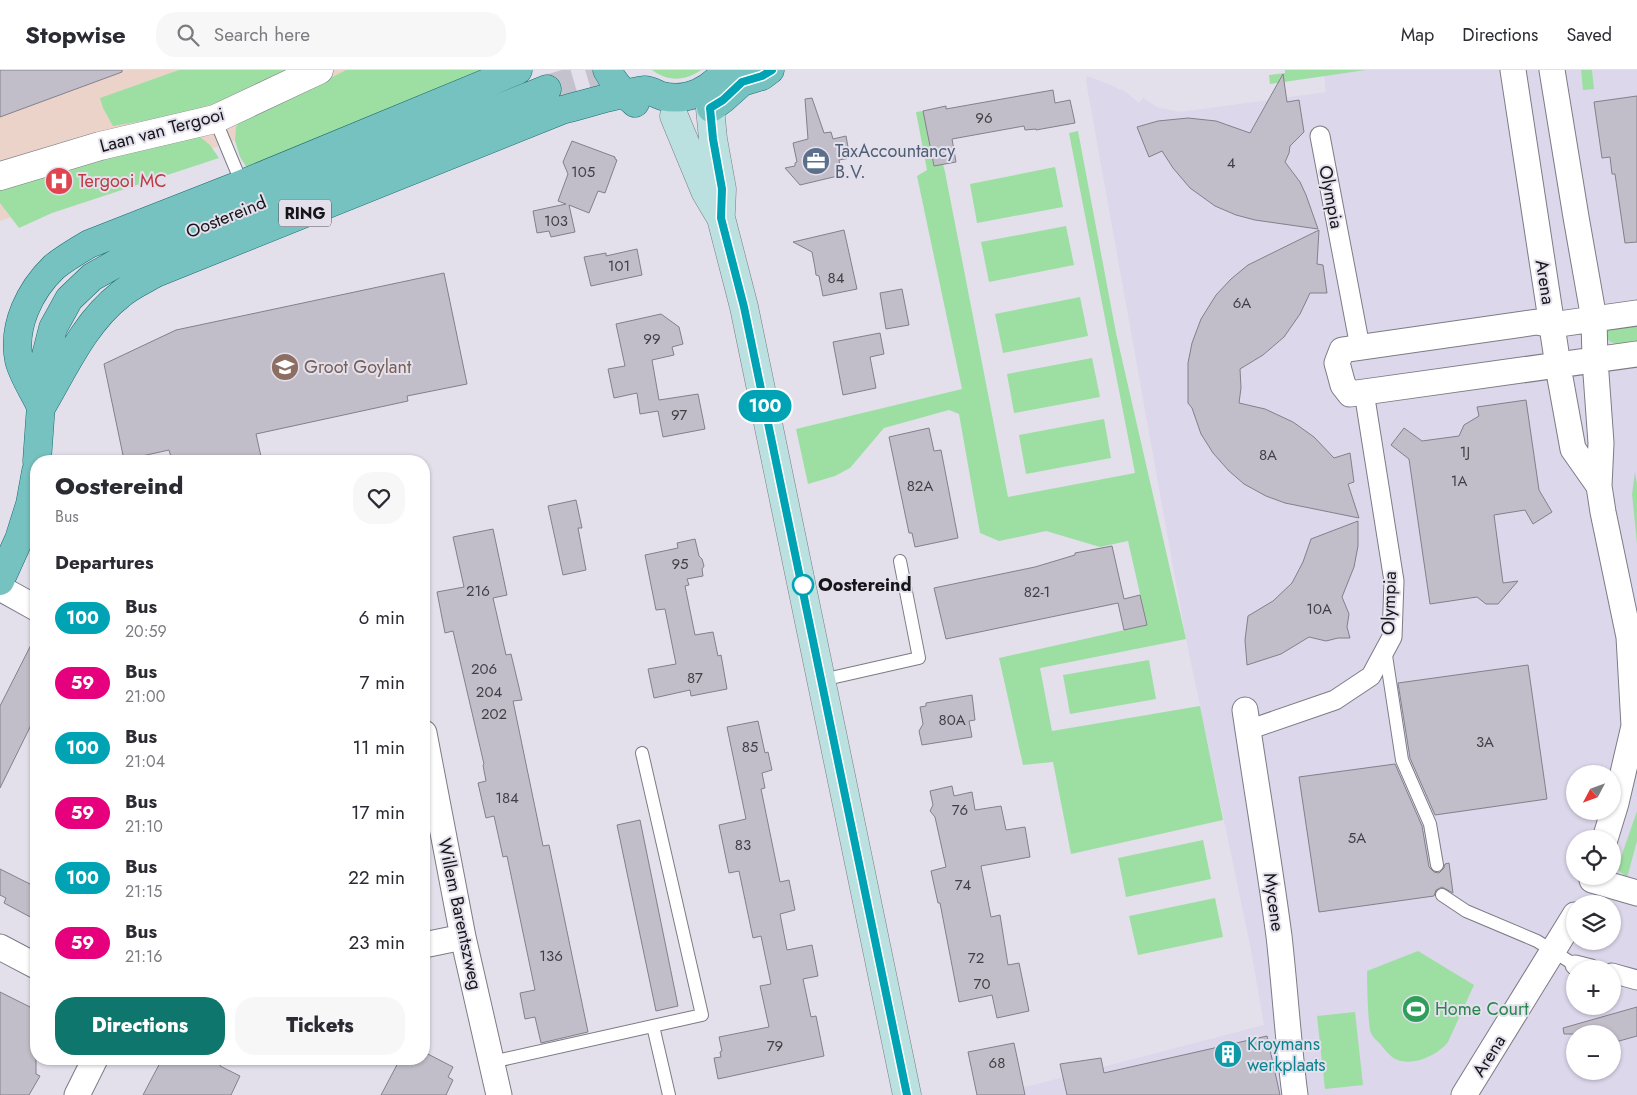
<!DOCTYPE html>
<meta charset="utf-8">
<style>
:root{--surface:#fff;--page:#f7f7f7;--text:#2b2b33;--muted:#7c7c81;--line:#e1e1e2;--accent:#0f766e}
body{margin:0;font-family:Jost,sans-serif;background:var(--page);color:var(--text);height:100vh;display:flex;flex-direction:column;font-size:19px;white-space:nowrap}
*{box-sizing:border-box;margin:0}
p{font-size:16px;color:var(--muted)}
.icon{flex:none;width:28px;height:28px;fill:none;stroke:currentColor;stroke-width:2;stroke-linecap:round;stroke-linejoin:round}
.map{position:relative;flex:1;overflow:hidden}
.drawer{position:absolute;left:30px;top:385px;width:400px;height:610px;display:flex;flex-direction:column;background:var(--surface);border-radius:20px;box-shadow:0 1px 4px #0004}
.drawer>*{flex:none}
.badge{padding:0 10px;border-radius:16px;font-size:18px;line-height:32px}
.needle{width:32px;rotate:229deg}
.tools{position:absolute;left:1566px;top:695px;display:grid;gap:10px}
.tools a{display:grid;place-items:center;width:55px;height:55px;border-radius:50%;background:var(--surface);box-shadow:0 1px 4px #0004;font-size:25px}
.map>.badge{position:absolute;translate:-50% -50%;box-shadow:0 0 0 2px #fff}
h2{padding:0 25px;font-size:19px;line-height:45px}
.round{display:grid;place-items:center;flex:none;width:52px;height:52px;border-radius:20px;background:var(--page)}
.head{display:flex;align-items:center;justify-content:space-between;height:85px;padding:0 25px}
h1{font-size:24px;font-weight:800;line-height:38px}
.primary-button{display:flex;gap:10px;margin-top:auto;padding:10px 25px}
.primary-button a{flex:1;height:58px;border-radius:20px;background:var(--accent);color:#fff;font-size:20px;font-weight:800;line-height:58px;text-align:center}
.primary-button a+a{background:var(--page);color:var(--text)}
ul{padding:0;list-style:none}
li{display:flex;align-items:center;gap:15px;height:65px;padding:0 25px}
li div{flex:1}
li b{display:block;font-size:19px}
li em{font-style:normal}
li .badge{min-width:55px;font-weight:700;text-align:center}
header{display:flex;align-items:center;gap:30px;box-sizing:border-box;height:70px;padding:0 25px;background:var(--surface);border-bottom:1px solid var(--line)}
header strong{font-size:24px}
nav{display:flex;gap:28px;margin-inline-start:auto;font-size:18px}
.search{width:350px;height:45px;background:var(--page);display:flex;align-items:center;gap:12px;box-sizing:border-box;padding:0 18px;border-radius:20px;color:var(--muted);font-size:19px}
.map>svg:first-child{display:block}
</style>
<header>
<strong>Stopwise</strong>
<div class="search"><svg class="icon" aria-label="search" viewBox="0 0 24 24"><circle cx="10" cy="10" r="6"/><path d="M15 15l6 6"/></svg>Search here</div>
<nav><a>Map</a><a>Directions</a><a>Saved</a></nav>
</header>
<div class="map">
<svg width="1637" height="1025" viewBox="0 0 1637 1025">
<rect width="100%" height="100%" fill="#e3e0ec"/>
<path fill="#dcd7eb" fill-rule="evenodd" d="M1285,0H1637V1025H995L1264,955L1250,875L1186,569L1086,11L1087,6L1101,11L1126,22L1139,33L1143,28L1157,37L1180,42L1326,22L1324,6L1270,14L1269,5L1285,3ZM1575,704H1612V741H1575ZM1575,769H1612V806H1575ZM1575,834H1612V871H1575ZM1575,899H1612V936H1575ZM1575,964H1612V1001H1575Z"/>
<path fill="#ebd3ca" d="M0,0H404L234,71L0,151Z"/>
<path fill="#9ddfa2" d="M179,0H295C267,13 239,26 210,35C179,45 145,51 113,56L103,38L100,28Z
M346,0H499L247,98L240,87L235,71L236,57L242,49L297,25Z
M652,0H701C685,11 668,12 652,0Z
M1285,0H1366L1270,14L1269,5L1285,3Z
M1581,0H1592L1594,19L1583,20Z
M923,41L934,96L943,94L945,102L1008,427L1135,403L1069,63L1078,61L1116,263L1186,569L1040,598L1052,661L1200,636L1223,750L1071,784L1053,692L1023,695L999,588L1147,555L1128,471L1100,477L1046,461L999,471L980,463L959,344L949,340L884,358L850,398L835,406L808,414L796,359L962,319L917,106L927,100L916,42Z
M199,66L210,75L219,88L52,143L19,158L0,133V118L100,87Z
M1055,97L1063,137L977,153L970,114Z
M1066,156L1074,195L989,212L981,172Z
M1080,227L1088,266L1003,283L995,244Z
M1637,249V272C1626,274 1607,278 1605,263L1610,257Z
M1092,288L1100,327L1014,343L1007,304Z
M1104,349L1111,388L1026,404L1019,365Z
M1635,402L1637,414V474L1632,424Z
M1149,590L1156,629L1070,644L1063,605Z
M1637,741V771L1627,808L1617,799Z
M1203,770L1211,809L1126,827L1118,788Z
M1215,828L1223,867L1138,885L1129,846Z
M1418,881L1474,915L1448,972C1437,986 1412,997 1395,989C1390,986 1385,980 1381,975C1378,971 1373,968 1371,963C1368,958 1367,911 1367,901Z
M1355,942L1363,1015L1325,1019L1317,946Z"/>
<path fill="#c1beca" stroke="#83808b" d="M0,0H122V2L0,47Z
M1283,4L1287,32L1299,30L1304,62L1290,76L1289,83L1285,92L1300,112L1306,125L1318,159L1255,150L1236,145L1215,136L1190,118L1173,98L1162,81L1149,87L1137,57L1158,51L1188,48L1216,51L1250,63Z
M1053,20L1055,33L1070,30L1075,53L1036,60V59L1025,60L1024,56L952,69L956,92L934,96L923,41L946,36V39Z
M1637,26V172L1625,173L1615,104H1612L1610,87L1602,88L1594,32Z
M812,28L824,63L831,62L833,69L846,66L850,88L839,90L842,105L800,115L785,98L795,96V93L797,92L793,73L808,69L805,29Z
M572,71L615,87V89L617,90L605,123L598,121L589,143L569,135L575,162L551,167L549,161L537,163L533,141L566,134L558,131L568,104L563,92Z
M844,160L857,219L823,226L819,206L816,205L815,198L812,182L793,172Z
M1319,160L1317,194L1323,195L1327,223H1310L1300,244L1284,267L1263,285L1240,299L1241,318L1239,333L1265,339L1293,352L1314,367L1334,388L1350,383L1354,412L1348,414L1359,448L1285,433L1266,426L1244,414L1229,401L1213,383L1201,364L1192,338L1188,333V293L1192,273L1201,249L1216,225L1231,209L1248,195Z
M637,179L642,205L591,216L584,187L606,183V186Z
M444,203L467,314L407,326L408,331L256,364L262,391H172L169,380L124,390L104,294L176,260Z
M902,219L909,255L886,259L880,223Z
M661,244L679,257L683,274L672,277L674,285L652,290L659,330L698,324L705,359L663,367L658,341L640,344L637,323L614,328L608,299L625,296L616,254Z
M880,263L884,284L870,287L876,318L843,325L833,272Z
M1526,330L1539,420L1552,442L1533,454L1525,440L1494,445L1503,513L1518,511L1498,534H1486L1477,527L1430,534L1409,389L1391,375L1404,358L1422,371L1459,366L1464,355L1479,346L1477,337Z
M929,358L934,381L941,380L958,468L915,477L912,463H909L889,367Z
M576,430L582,458H578L586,500L563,505L548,436Z
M1358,451V476L1354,497L1342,527L1349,544L1347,557L1350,568H1338L1326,571L1309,567L1281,584L1247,595L1245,570L1248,546L1273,531L1292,513L1303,492L1311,469Z
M493,459L507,525L493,528L506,585L511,584L522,630L513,631L543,776L549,775L588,962L541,973L535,947L525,949L520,923L535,920L507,786L503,787L494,746L486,748L478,713L486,711L483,695L484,694L453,561L445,563L437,522L464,517L453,467Z
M695,469L699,486L702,489L704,496L702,499L703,506L687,509L689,515L685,516L695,565L713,562L718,586L721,585L727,619L691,626L690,620L654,628L648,599L676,594L665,539L656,540L645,485L678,478L677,473Z
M1112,476L1124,529L1140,525L1147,555L1124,560L1118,533L946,569L934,518L1035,497L1075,485V483Z
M36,565V645L0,718V636Z
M1528,595L1547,729L1435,745L1410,688L1398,613Z
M972,625L975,650L969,651L972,667L922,675L919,661L923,654L920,637L926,636V633Z
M758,651L765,683L768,682L772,700L762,703L765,718L761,719L780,812L789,810L795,840L780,844L787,880L812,875L818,906L803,909L811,947L816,946L824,986L718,1009L714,988L721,987L720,982L722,981L719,967L769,957L760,916L771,914L761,866L753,868L739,801L729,803L719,755L746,749L727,657Z
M1395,694L1422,756L1429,797L1434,802L1439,803L1444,798L1445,794L1449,793L1453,823L1442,817L1436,820L1434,826L1319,842L1299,707Z
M952,716L954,726L972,722L975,740L1001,736L1006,760L1025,757L1030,787L981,796L991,847L1000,845L1008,895L1019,893L1029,941L997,948L992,925L959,932L940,833H938L931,801L946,797L935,747L930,741L933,735L930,721Z
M640,750L678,936L656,941L617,755Z
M0,799L36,817V850L4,833L6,828L0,825Z
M0,922L36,940V1004L40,1006L29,1025H0Z
M1637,937V966L1612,973V964H1564L1563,958Z
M1267,966L1280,1025H1067L1060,994L1101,988L1104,1003Z
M1014,973L1025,1025H977L968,982Z
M424,982L453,997L448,1007L453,1010L446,1025H381L400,989H424Z
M162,989H223L220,996L240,1006L231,1025H143Z"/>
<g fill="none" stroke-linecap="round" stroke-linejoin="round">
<path stroke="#c4c2cc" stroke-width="28" stroke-dasharray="28 14" stroke-linecap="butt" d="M547,19L611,0"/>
<defs>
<path id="service" d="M215,49L242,114
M1385,579L1402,690L1430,754L1437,795
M822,610L919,588L900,491
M1442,825L1466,841L1537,871L1575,895
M653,956L669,1025
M492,992L702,945L642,683"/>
<path id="pedestrian" d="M1320,66L1360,277
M1248,660L1335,630L1371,606L1392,567L1394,511L1364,322
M1575,895L1591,899
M1612,903L1637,910"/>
<path id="minor" d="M1513,0L1559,302L1573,379L1599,416
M1552,0L1576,147L1594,249L1595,290L1601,373L1599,416L1603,442L1629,567L1634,656L1616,733L1605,769
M1637,243L1552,255L1537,252L1342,280L1337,293L1343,315L1350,324L1637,284
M0,518L36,538
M1245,640C1256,715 1269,791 1279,866C1285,919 1288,972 1295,1025
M424,663L463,867L499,1025
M1592,810L1637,823
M424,875L463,867
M0,877L36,896
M77,1025L95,989
M1464,1025L1575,845"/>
<path id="tertiary" d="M0,106L100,76L215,49L319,0"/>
<path id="secondary" d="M710,38L713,69L722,119L721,142
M674,46L705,121L721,148L744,237L907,1025"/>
<path id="primary" d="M607,0C614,13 623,23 635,33
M711,38L723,29L742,12L762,6L770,0
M40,335C34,322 22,304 19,290C12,256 30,220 54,197C65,188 77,181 89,174L242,114L518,0
M41,338C64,299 84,253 120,225C130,216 144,210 156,203L562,40C590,33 616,24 644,20C651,20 656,24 662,26C688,32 711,20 726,0
M37,391L44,293L53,258L69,229L92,207L117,193L213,152L547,19
M0,511L19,469L30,434L36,401"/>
</defs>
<use href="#service" stroke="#7d7b85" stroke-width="14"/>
<use href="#pedestrian" stroke="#7d7b85" stroke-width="21"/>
<use href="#minor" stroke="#7d7b85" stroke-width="27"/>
<use href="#tertiary" stroke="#7d7b85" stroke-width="29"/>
<use href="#secondary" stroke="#7d7b85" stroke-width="29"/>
<use href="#primary" stroke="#186b6c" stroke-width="29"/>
<use href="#service" stroke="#fff" stroke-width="12"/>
<use href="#pedestrian" stroke="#fff" stroke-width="19"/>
<use href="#minor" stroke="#fff" stroke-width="25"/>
<use href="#tertiary" stroke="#fff" stroke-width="28"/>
<use href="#secondary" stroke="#bae0e0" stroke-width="28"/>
<use href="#primary" stroke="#75c2c1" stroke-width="28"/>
</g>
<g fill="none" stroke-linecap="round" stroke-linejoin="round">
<defs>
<path id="line" d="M772,0L762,6L742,12L723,30L710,38L713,69L722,119L721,148L744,237L907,1025"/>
</defs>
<use href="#line" stroke="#fff" stroke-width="11"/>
<use href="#line" stroke="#00a3b4" stroke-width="8"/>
</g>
<defs>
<symbol id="office-disc" viewBox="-11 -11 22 22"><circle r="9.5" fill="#5c6f8a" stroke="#e3e0ec"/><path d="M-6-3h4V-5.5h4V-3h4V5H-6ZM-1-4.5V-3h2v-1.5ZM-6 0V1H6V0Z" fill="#fff"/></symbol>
<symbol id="hospital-disc" viewBox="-11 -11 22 22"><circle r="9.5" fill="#e0444e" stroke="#e3e0ec"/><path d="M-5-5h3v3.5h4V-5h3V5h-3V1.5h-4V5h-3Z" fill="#fff"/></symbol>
<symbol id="school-disc" viewBox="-11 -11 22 22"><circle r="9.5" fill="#8d6e63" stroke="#e3e0ec"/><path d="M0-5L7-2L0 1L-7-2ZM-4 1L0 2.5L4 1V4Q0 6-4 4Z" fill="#fff"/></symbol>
<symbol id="stadium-disc" viewBox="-11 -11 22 22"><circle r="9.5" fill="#2e9e5b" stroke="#e3e0ec"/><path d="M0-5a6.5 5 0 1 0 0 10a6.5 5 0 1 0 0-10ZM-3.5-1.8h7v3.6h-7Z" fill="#fff"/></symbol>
<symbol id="building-disc" viewBox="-11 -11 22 22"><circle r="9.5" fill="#0f9aa8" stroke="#e3e0ec"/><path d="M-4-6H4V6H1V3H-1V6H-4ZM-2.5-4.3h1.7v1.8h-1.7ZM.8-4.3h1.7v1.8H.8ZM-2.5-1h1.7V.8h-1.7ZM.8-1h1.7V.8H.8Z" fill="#fff"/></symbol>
</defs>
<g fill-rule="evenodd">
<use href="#office-disc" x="800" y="75" width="32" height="32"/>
<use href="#hospital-disc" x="43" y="95" width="32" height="32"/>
<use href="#school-disc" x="269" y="281" width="32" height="32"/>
<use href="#stadium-disc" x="1400" y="923" width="32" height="32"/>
<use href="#building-disc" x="1212" y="968" width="32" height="32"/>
</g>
<circle fill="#fff" stroke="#00a3b4" stroke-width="2.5" cx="803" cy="515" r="10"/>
<g text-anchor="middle" stroke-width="4" stroke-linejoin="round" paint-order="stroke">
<g font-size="15" fill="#413f45">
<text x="984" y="53">96</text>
<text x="1231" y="98">4</text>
<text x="583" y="107">105</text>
<text x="556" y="156">103</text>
<text x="619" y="201">101</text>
<text x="836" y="213">84</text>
<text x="1242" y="238">6A</text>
<text x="652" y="274">99</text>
<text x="679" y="350">97</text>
<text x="1465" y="387">1J</text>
<text x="1268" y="390">8A</text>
<text x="1459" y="416">1A</text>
<text x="920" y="421">82A</text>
<text x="680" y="499">95</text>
<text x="478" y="526">216</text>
<text x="1037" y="527">82-1</text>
<text x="1319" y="544">10A</text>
<text x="484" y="604">206</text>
<text x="695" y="613">87</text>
<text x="489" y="627">204</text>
<text x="494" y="649">202</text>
<text x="952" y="655">80A</text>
<text x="1485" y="677">3A</text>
<text x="750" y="682">85</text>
<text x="507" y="733">184</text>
<text x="960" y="745">76</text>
<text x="1357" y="773">5A</text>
<text x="743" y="780">83</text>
<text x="963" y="820">74</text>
<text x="551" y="891">136</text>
<text x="976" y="893">72</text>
<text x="982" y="919">70</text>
<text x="775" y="981">79</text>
<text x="997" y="998">68</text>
</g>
<rect fill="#e3e0ec" stroke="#545258" stroke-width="1" x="279" y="129.5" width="52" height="27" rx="4"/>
<g font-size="16" font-weight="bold" fill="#161519">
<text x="305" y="149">RING</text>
</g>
<g font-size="18" fill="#161519" stroke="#e3e0ec">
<text transform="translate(162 60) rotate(-15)" y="6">Laan van Tergooi</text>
<text transform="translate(1331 127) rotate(79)" y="6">Olympia</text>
<text transform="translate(226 147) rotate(-22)" y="6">Oostereind</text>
<text transform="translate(1545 212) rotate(81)" y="6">Arena</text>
<text transform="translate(1389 533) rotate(-88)" y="6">Olympia</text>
<text transform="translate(1274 832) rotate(82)" y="6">Mycene</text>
<text transform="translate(460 844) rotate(78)" y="6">Willem Barentszweg</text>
<text transform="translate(1489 986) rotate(-58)" y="6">Arena</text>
</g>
<g font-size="18" fill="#4e5e75" stroke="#e3e0ec" text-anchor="start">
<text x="835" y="87">TaxAccountancy<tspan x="835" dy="21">B.V.</tspan></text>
</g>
<g font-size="18" fill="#be3a42" stroke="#e3e0ec" text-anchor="start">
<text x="78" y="117">Tergooi MC</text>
</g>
<g font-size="18" fill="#785e54" stroke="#e3e0ec" text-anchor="start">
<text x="304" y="303">Groot Goylant</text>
</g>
<g font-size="18" font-weight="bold" fill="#161519" stroke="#e3e0ec" text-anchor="start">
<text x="818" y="521">Oostereind</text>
</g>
<g font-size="18" fill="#27864d" stroke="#e3e0ec" text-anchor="start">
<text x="1435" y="945">Home Court</text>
</g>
<g font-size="18" fill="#0d838f" stroke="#e3e0ec" text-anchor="start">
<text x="1247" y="980">Kroymans<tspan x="1247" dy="21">werkplaats</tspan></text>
</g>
</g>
</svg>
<div class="tools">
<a><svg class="needle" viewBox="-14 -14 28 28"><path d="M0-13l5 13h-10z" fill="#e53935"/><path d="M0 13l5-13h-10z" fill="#7c7c81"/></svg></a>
<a><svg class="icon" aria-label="locate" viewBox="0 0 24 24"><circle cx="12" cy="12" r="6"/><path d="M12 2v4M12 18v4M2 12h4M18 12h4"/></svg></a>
<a><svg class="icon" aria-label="layers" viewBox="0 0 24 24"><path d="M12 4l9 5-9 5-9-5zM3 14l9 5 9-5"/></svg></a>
<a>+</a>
<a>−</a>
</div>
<b class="badge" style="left:765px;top:336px;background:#00a3b4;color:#fff">100</b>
<section class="drawer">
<div class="head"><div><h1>Oostereind</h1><p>Bus</p></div><a class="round"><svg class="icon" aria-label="heart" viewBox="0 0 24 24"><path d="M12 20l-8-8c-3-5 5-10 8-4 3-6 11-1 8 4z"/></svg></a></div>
<h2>Departures</h2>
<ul>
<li><span class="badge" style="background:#00a3b4;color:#fff">100</span><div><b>Bus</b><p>20:59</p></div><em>6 min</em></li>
<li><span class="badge" style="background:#e6007e;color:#fff">59</span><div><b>Bus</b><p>21:00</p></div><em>7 min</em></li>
<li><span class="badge" style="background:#00a3b4;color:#fff">100</span><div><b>Bus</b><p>21:04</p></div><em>11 min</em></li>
<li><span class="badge" style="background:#e6007e;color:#fff">59</span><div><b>Bus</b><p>21:10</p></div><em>17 min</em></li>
<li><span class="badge" style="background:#00a3b4;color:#fff">100</span><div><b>Bus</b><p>21:15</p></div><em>22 min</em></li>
<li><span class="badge" style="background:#e6007e;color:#fff">59</span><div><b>Bus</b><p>21:16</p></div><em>23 min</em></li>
</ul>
<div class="primary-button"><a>Directions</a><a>Tickets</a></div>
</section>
</div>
